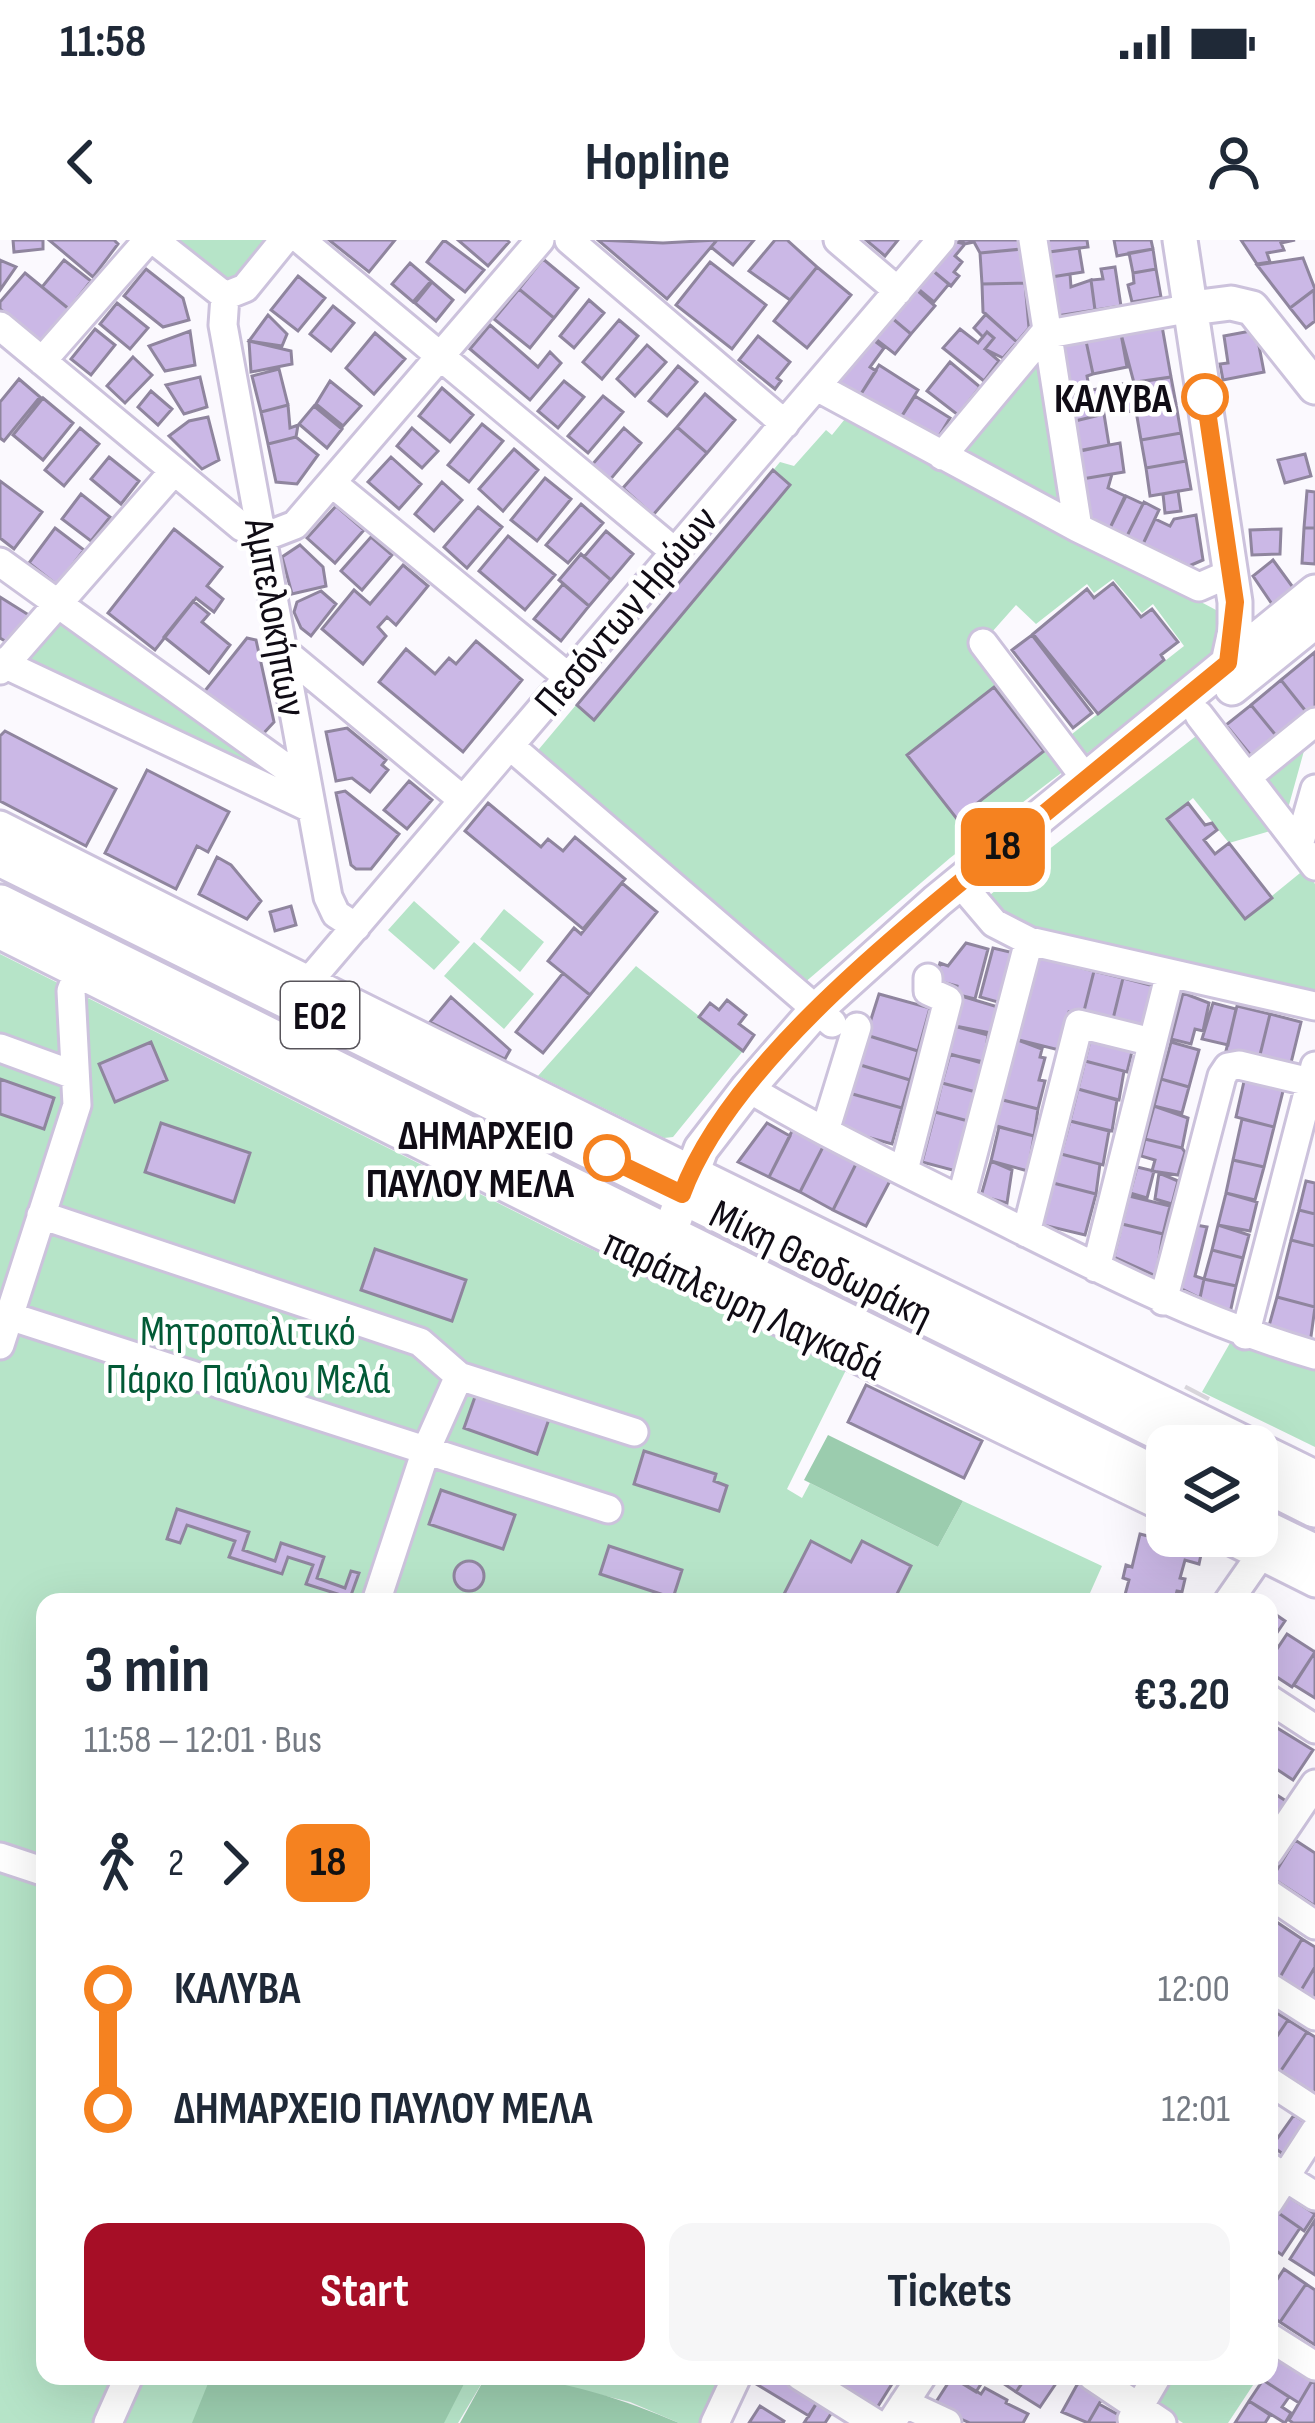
<!DOCTYPE html>
<meta charset="utf-8">
<style>
:root{--surface:#fff;--page:#f6f6f7;--text:#1f2937;--muted:#747a83;--accent:#a60e26}
body{margin:0;font-family:"Sofia Sans Condensed",sans-serif;background:var(--page);color:var(--text);height:100vh;display:flex;flex-direction:column;font-size:45px;white-space:nowrap}
*{box-sizing:border-box;margin:0}
p{font-size:39px;color:var(--muted)}
.icon{flex:none;width:66px;height:66px;fill:none;stroke:currentColor;stroke-width:2;stroke-linecap:round;stroke-linejoin:round}
.map{position:relative;flex:1;overflow:hidden}
.panel{position:absolute;left:36px;top:1353px;width:1242px;height:792px;display:flex;flex-direction:column;background:var(--surface);border-radius:24px;box-shadow:0 12px 48px #0002}
.panel>*{flex:none}
.badge{padding:0 24px;border-radius:18px;font-size:42px;line-height:78px}
.fabs{position:absolute;left:1146px;top:1185px;display:grid;gap:24px}
.fabs a{display:grid;place-items:center;width:132px;height:132px;border-radius:24px;background:var(--surface);box-shadow:0 12px 48px #0002;font-size:60px}
.map>.badge{position:absolute;translate:-50% -50%;box-shadow:0 0 0 6px #fff}
.legs{display:flex;align-items:center;gap:18px;height:132px;padding:0 48px;font-size:39px}
.legs p{margin-inline-start:auto}
.head{display:flex;align-items:center;justify-content:space-between;height:204px;padding:0 48px}
h1{font-size:66px;font-weight:700;line-height:90px}
.primary-button{display:flex;gap:24px;margin-top:auto;padding:24px 48px}
.primary-button a{flex:1;height:138px;border-radius:24px;background:var(--accent);color:#fff;font-size:48px;font-weight:700;line-height:138px;text-align:center}
.primary-button a+a{background:var(--page);color:var(--text)}
ul{padding:0 48px;list-style:none}
li{display:flex;align-items:center;gap:42px;height:120px;font-size:45px}
li i{display:grid;place-items:center;width:18px;height:100%;margin:0 15px;background:currentColor}
li i::after{content:'';width:30px;height:30px;margin:-15px;border:9px solid;border-radius:50%;background:var(--surface)}
li p{margin-inline-start:auto}
li:first-child i{background:linear-gradient(#0000 50%,currentColor 0)}
li:last-child i{background:linear-gradient(currentColor 50%,#0000 0)}
.status{display:flex;justify-content:space-between;align-items:center;height:84px;padding:0 60px;background:var(--surface);direction:ltr}
.status svg{height:33px;fill:currentColor}
header{display:flex;justify-content:space-between;align-items:center;height:156px;padding:0 48px;background:var(--surface);font-size:54px;font-weight:700}
.map>svg:first-child{display:block}
</style>
<div class="status"><b>11:58</b><svg viewBox="0 0 49 12"><path d="M0 12V9h3v3zM5 12V6h3v6zM10 12V3h3v9zM15 12V0h3v12zM26 1h20v11H26zM47 4h2v5h-2z"/></svg></div>
<header><svg class="icon" aria-label="back" viewBox="0 0 24 24"><path d="M15 5l-7 7 7 7"/></svg>Hopline<svg class="icon" aria-label="person" viewBox="0 0 24 24"><circle cx="12" cy="8" r="4"/><path d="M4 21q1-7 8-7t8 7"/></svg></header>
<div class="map">
<svg width="1315" height="2183" viewBox="0 0 1315 2183">
<rect width="100%" height="100%" fill="#fbf9fe"/>
<path fill="#b6e4c8" fill-rule="evenodd" d="M155,0H284L235,54Z
M1039,107L1065,260L1050,267L956,212Z
M849,174L1216,370L1220,373L1217,414L950,618L803,744L534,515L780,222L794,226L826,190L832,195ZM1113,339L1142,373L1153,364L1184,406L1072,494L992,392L1016,365L1036,384L1087,344L1094,353Z
M58,364L306,542L310,568L5,424Z
M1200,493L1277,589L1229,603L1193,558L1167,580L1245,678L1305,629L1315,644V754L1029,692L982,661Z
M1307,500L1289,565L1282,563L1262,535Z
M414,661L460,702L434,730L388,690Z
M504,669L544,702L520,732L480,699Z
M474,702L534,754L504,789L444,736Z
M0,714L572,1000L847,1128L787,1249L802,1258L810,1243L938,1307L963,1261L1102,1326L1086,1362H45V2136H486L458,2183H0Z
M636,726L743,811L673,897L664,898L538,836Z
M1234,1096L1315,1120V1207L1202,1152Z
M524,2136H724L702,2183H679L630,2162Z
M1171,2136H1259L1228,2183H1183L1153,2163Z"/>
<path fill="#9bccae" d="M828,1195L963,1261L938,1307L804,1240Z
M211,2136H468L444,2183H192Z
M486,2136C553,2136 618,2157 679,2183H460Z"/>
<path fill="#cbb8e6" stroke="#8f859e" stroke-width="3" d="M13,0H43V9L14,12Z
M49,0H114L118,4L93,37Z
M329,0H395L369,32Z
M444,0L484,30L465,52L427,22Z
M458,0H507L509,2L488,26Z
M598,0L663,3L717,0L667,59Z
M717,0H754L733,25L711,7Z
M775,0H787L817,27L790,60L749,31Z
M866,0H898L885,16Z
M948,0L965,4L955,16L962,22L954,32L959,36L951,46L926,25Z
M960,0H1021L1022,9L980,13L974,2L965,4Z
M1040,0H1087L1088,7L1041,13Z
M1114,0H1151L1153,9L1117,16Z
M1241,0H1295L1281,3L1284,10L1267,13L1270,22L1257,24Z
M1079,8L1083,32L1045,38L1041,13Z
M1022,9L1025,43L982,44L980,13Z
M1153,9L1156,29L1133,33L1129,13Z
M1303,18L1315,49L1290,68L1257,25Z
M543,19L578,48L554,78L519,49Z
M0,20L16,27L0,50Z
M64,20L91,41L69,69L42,47Z
M710,22L766,65L732,109L676,65Z
M410,23L431,41L413,62L392,44Z
M926,25L949,44L934,62L911,43Z
M817,27L851,55L807,108L774,81Z
M1115,27L1121,66L1095,70L1091,40L1103,39L1101,29Z
M146,29L183,58L189,80L163,87L124,56Z
M1156,29L1161,57L1132,62L1128,45L1134,43L1133,33Z
M25,33L69,69L41,103L0,69V62Z
M1070,34L1071,47L1091,40L1095,70L1050,77L1045,38Z
M298,36L325,58L298,91L271,70Z
M432,42L453,60L436,81L415,63Z
M1025,43L1029,88L1017,102L983,72L982,44Z
M910,44L935,66L911,94L886,73Z
M519,49L554,78L530,108L494,79Z
M1314,50L1315,81L1306,88L1290,68Z
M589,60L604,73L574,108L560,96Z
M117,63L148,88L130,109L100,84Z
M333,66L354,83L331,111L310,94Z
M886,73L911,94L895,114L869,94Z
M986,74L1017,102L1003,118L985,109L994,98L987,92L983,97L974,88Z
M268,75L287,94L282,106L249,101Z
M619,80L638,96L602,139L583,122Z
M490,85L538,127L550,112L561,123L530,160L470,109Z
M1162,86L1171,137L1134,143L1121,94Z
M95,89L115,105L91,135L71,119Z
M960,89L978,103L987,92L994,98L985,109L999,121L984,141L943,108Z
M1256,90L1264,132L1223,140L1220,124L1228,123L1224,96Z
M190,91L195,125L165,131L149,106Z
M375,93L405,119L374,154L346,128Z
M1121,94L1127,127L1093,134L1086,101Z
M758,96L790,122L777,138L781,141L775,149L739,120Z
M868,96L884,108L870,127L876,131L859,157L830,142Z
M249,101L291,111L292,124L251,132Z
M1086,101L1093,134L1087,136L1089,148L1066,153L1057,107Z
M647,105L666,122L635,156L617,139Z
M133,117L152,135L125,163L107,146Z
M950,122L980,147L958,175L927,151Z
M879,125L918,150L898,182L859,157Z
M678,126L697,142L667,176L649,161Z
M279,129L288,165L261,172L252,136Z
M200,137L207,167L184,174L166,145Z
M1171,137L1176,164L1119,173L1115,145Z
M19,139L40,157L4,201L0,198V162Z
M330,141L361,166L343,186L316,164Z
M564,141L584,157L558,188L538,171Z
M442,148L473,175L450,202L419,176Z
M1102,148L1104,174L1071,182L1066,155Z
M151,151L172,169L158,185L138,167Z
M705,154L735,180L707,213L677,187Z
M603,156L623,172L588,213L568,196Z
M915,156L950,178L936,201L898,182Z
M43,158L73,183L43,220L13,195Z
M1176,164L1181,193L1141,200L1136,171Z
M288,165L290,188L298,185L296,197L268,204L261,172Z
M314,166L342,189L327,208L299,184Z
M1104,174L1109,205L1076,212L1071,182Z
M208,177L219,220L202,229L169,196L189,181Z
M482,184L503,201L469,242L448,225Z
M677,187L707,213L653,275L623,248Z
M80,188L99,204L64,246L45,230Z
M412,188L438,211L422,228L397,206Z
M624,188L641,203L609,241L591,226Z
M1181,193L1186,221L1146,228L1141,200Z
M296,197L318,215L297,244L276,242L268,204Z
M1120,203L1124,232L1076,240L1072,212Z
M514,209L538,230L503,271L479,249Z
M1305,214L1311,236L1285,243L1278,220Z
M109,217L139,241L121,264L91,239Z
M391,217L421,244L399,269L368,242Z
M1186,221L1191,249L1150,256L1146,228Z
M773,230L790,245L594,480L577,465Z
M1112,234L1108,248L1125,256L1110,288L1082,275L1076,240Z
M545,238L571,259L537,301L511,280Z
M0,241L42,272L14,309L0,298Z
M442,242L462,260L434,291L415,274Z
M1178,251L1181,271L1165,273L1163,254Z
M1307,251L1315,252V288H1304Z
M81,254L110,277L91,301L62,279Z
M1126,256L1143,264L1127,296L1110,288Z
M1144,262L1159,270L1143,304L1127,296Z
M581,264L603,283L568,323L546,305Z
M336,266L364,290L335,323L307,298Z
M478,267L502,287L467,328L444,307Z
M1196,275L1203,320L1189,326L1143,304L1155,279L1170,286L1174,279Z
M55,288L84,310L57,345L29,323Z
M1304,288H1315V324L1302,323Z
M174,289L222,327L207,346L223,359L214,372L196,358L155,410L108,373Z
M1281,289L1280,314L1252,315L1250,290Z
M606,291L633,314L611,340L581,314L584,317Z
M508,296L555,335L525,370L479,331Z
M371,297L392,315L362,350L341,331Z
M300,305L323,327L326,346L292,354L282,317Z
M581,314L611,340L589,366L559,340Z
M1273,320L1300,357L1278,373L1253,336Z
M403,325L428,346L396,385L387,377L378,387L386,396L363,424L322,389L354,350L370,364Z
M1113,343L1141,377L1152,369L1178,402L1161,415L1164,420L1098,474L1033,394L1087,349L1094,358Z
M563,344L589,366L561,401L534,379Z
M321,351L336,364L311,396L301,388L294,372L297,362Z
M0,357L32,377L10,404L0,398Z
M193,361L209,374L202,382L230,405L209,433L164,397Z
M1032,395L1092,473L1073,488L1012,410Z
M247,398L256,400L274,482L262,495L204,452Z
M476,401L522,440L463,512L379,442L406,409L435,434L449,418L456,424Z
M1315,412V468L1308,474L1281,440Z
M1281,440L1308,474L1278,498L1251,465Z
M994,447L1044,511L957,579L907,515Z
M1251,465L1278,498L1253,518L1226,485Z
M347,488L386,520L382,525L388,530L370,552L352,538L336,541L326,492Z
M5,491L116,549L86,606L0,561V496Z
M147,530L229,572L208,612L197,606L176,649L105,613Z
M409,541L432,560L407,589L384,570Z
M345,551L399,594L371,629H356L351,625L336,553Z
M488,563L541,607L548,599L563,611L575,597L625,639L583,689L465,591Z
M1188,563L1205,585L1212,583L1217,590L1204,600L1215,614L1229,603L1272,658L1245,679L1167,579Z
M217,617L231,625L261,661L247,679L199,654Z
M622,643L657,672L590,755L548,721L574,688L581,694Z
M291,666L296,685L275,691L270,672Z
M966,703L988,709L975,759L955,754L957,746L935,740L940,723L948,726Z
M993,708L1014,713L1001,763L980,757Z
M1036,716L1094,731L1083,775L1069,772L1059,810L1015,799Z
M1094,731L1123,738L1112,783L1083,775Z
M563,733L590,755L543,813L516,792Z
M1123,738L1154,746L1142,790L1112,783Z
M1183,753L1209,763L1203,791L1195,789L1191,804L1171,799Z
M879,754L930,768L918,811L866,795Z
M958,755L998,767L991,793L950,785Z
M451,757L510,810L505,819L430,782Z
M727,760L746,775L739,784L754,795L743,811L699,777L710,763L719,770Z
M1213,763L1236,769L1228,805L1202,799Z
M1237,766L1270,774L1259,819L1226,811Z
M1270,774L1301,782L1290,827L1259,819Z
M950,785L988,795L984,822L943,813Z
M866,795L918,811L910,840L857,824Z
M1108,796L1134,803L1127,832L1085,821L1090,801L1106,805Z
M1015,799L1042,809L1040,817L1045,818L1039,840L1045,841L1038,869L999,859Z
M151,802L167,840L115,862L99,824Z
M1171,802L1199,810L1189,847L1161,839Z
M950,814L982,823L976,852L942,843Z
M1085,821L1124,831L1119,860L1078,849Z
M857,824L910,840L902,868L849,853Z
M1245,837L1284,847L1274,887L1236,877Z
M0,839L54,858L44,889L0,874Z
M1161,839L1189,847L1182,873L1154,866Z
M942,843L976,852L968,881L935,872Z
M1078,849L1117,860L1112,891L1070,881Z
M849,853L902,868L892,904L838,889Z
M999,859L1038,869L1034,896L993,885Z
M1154,866L1188,878L1182,908L1145,899Z
M935,872L968,881L956,931L922,922Z
M1242,879L1274,887L1264,927L1233,920Z
M1070,881L1109,891L1103,925L1061,914Z
M161,883L250,913L234,962L145,932Z
M767,883L790,896L769,937L738,922Z
M795,885L826,901L800,952L769,937Z
M999,887L1034,896L1028,931L991,921Z
M1145,899L1182,908L1185,912L1178,935L1152,931L1155,920L1141,916Z
M826,901L859,918L833,970L800,952Z
M1061,914L1100,924L1096,954L1053,943Z
M859,918L892,937L866,986L833,970Z
M1233,920L1264,927L1255,960L1226,953Z
M991,921L1012,930L1007,963L981,956Z
M1137,927L1154,931L1147,958L1130,953Z
M1159,933L1178,941L1172,964L1155,959Z
M1306,941L1315,943V974L1299,970Z
M1053,943L1096,954L1085,995L1043,985Z
M1226,953L1257,962L1250,991L1218,985Z
M1129,956L1170,966L1163,994L1122,984Z
M1299,970L1315,974V1006L1291,1000Z
M1122,984L1163,994L1156,1036L1114,1017Z
M1190,984L1207,987L1195,1036L1204,1039L1200,1058L1176,1046Z
M1218,985L1249,995L1243,1018L1212,1010Z
M1291,1000L1315,1006V1067L1277,1057Z
M375,1009L466,1040L452,1081L361,1050Z
M1212,1010L1243,1018L1236,1046L1204,1039Z
M1204,1039L1236,1046L1230,1073L1200,1058Z
M1277,1057L1315,1067L1310,1104L1267,1093Z
M866,1145L982,1201L964,1238L848,1182Z
M476,1154L549,1179L537,1214L464,1188Z
M644,1211L716,1234L714,1241L727,1246L719,1271L634,1244Z
M441,1250L515,1275L503,1309L429,1284Z
M177,1269L249,1292L243,1310L275,1321L281,1303L324,1317L317,1338L345,1348L351,1331L359,1333L350,1358L306,1344L313,1325L288,1317L282,1334L229,1317L235,1301L187,1285L180,1303L167,1299Z
M1140,1294L1202,1310L1199,1324L1185,1320L1180,1338L1185,1339L1182,1352L1177,1351L1174,1362H1123L1129,1340L1123,1338L1126,1325L1132,1327Z
M811,1301L851,1322L862,1301L911,1326L893,1362H780Z
M609,1306L682,1330L673,1358L600,1334Z
M454 1336a15 15 0 1 1 30 0a15 15 0 1 1-30 0Z
M1269,1370L1285,1381L1272,1400L1269,1397Z
M1287,1394L1315,1412L1292,1447L1269,1432V1421Z
M1315,1412V1458L1294,1445Z
M1274,1486L1313,1510L1293,1540L1275,1528L1269,1533V1494Z
M1269,1550L1286,1561L1274,1580L1269,1577Z
M1295,1600L1315,1613V1666L1272,1638Z
M1269,1677L1302,1699L1279,1739L1269,1733Z
M1302,1699L1315,1707V1727L1300,1752L1279,1739Z
M1315,1727V1762L1300,1752Z
M1269,1768L1288,1780L1269,1808Z
M1288,1780L1307,1792L1280,1832L1269,1825V1808Z
M1307,1792L1315,1797V1854L1280,1832Z
M1294,1875L1314,1888L1291,1920L1272,1906Z
M1288,1956L1315,1974L1304,1991L1277,1972Z
M1277,1972L1300,1988L1282,2015L1269,2006V1983Z
M1315,1980V2035L1290,2019Z
M1284,2029L1306,2044L1280,2082L1269,2075V2041L1274,2044Z
M1306,2044L1315,2050V2105L1280,2082Z
M1277,2118L1312,2141L1299,2163L1263,2140Z
M757,2136H789L821,2156L809,2176L753,2142Z
M846,2136H891L895,2139L875,2171L838,2148Z
M950,2136H986L976,2152Z
M999,2136H1027L1016,2152L997,2139Z
M1027,2136H1061L1040,2167L1016,2152Z
M952,2137L981,2154L985,2148L1007,2160L1006,2163L1028,2174L1023,2183H970L943,2171L934,2165Z
M1263,2140L1289,2157L1282,2167L1291,2173L1285,2183L1249,2161Z
M1312,2141L1315,2143V2183H1293L1289,2180Z
M1078,2143L1103,2157L1088,2183L1062,2172Z
M821,2156L836,2166L825,2183H804Z
M1249,2161L1270,2175L1265,2183H1235Z
M1099,2164L1126,2179L1123,2183H1088Z
M760,2166L784,2181L783,2183H749Z"/>
<g fill="none" stroke-linecap="round" stroke-linejoin="round">
<path stroke="#d8d5db" stroke-width="27" stroke-dasharray="27 14" stroke-linecap="butt" d="M1177,1191L1198,1151"/>
<defs>
<path id="minor" d="M154,0L225,56L245,48L284,0
M301,0L675,312
M569,0L785,184
M838,0L898,51
M1033,0L1078,288
M225,56L223,85L328,657L336,674L356,687
M0,86L242,287L264,297L295,285L540,0
M42,121L148,0
M817,147L1078,288L1199,347L1231,333
M942,216L1043,95L1192,68
M332,243L568,437
M0,322L306,542
M983,403L1086,539
M282,410L463,560
M0,422L310,568
M0,430L174,231
M1199,475L1315,626
M510,506L832,783
M1247,537L1315,482
M0,585C436,806 875,1020 1315,1234
M1299,605L1315,549
M960,643L994,683L1029,701L1315,766
M0,695L598,994L1167,1269
M309,741L941,0
M0,808L74,835
M748,848C826,895 911,935 993,976C1099,1029 1201,1082 1315,1115
M825,891L857,787
M904,930L948,760L928,751V738
M961,960L1029,701
M41,975L420,1102L459,1136L634,1192
M1026,993L1079,784L1152,802
M1096,1028L1170,733
M1163,1061L1222,836L1228,827L1239,825L1315,843
M9,1076L608,1269
M1245,1095L1315,826
M0,1105L77,865L71,751L84,718
M1221,1296L1315,1343
M376,1362L426,1210L459,1136
M1228,1362L1260,1316
M1269,1459L1315,1489
M1269,1612L1315,1544
M0,1617L45,1632
M1269,1654L1315,1685
M1269,1747L1315,1776
M1269,1841L1315,1871
M1269,1927L1315,1956
M1269,1962L1315,1891
M1269,2097L1315,2126
M800,2136L875,2183
M1092,2136L1162,2183
M904,2163L947,2183
M1132,2179L1157,2136
M108,2183L129,2136
M715,2183L737,2136
M891,2183L922,2136"/>
<path id="major" d="M1180,0L1235,362V391L1228,423
M1192,68L1231,63L1252,68L1315,147
M1232,448L1315,381
M658,1023L701,909L748,848L817,769L937,661L1315,352"/>
<path id="highway" d="M0,616L1192,1206
M0,665L1167,1242
M1257,1238L1315,1267
M1257,1287L1315,1315"/>
</defs>
<use href="#minor" stroke="#ccc2dc" stroke-width="33"/>
<use href="#major" stroke="#ccc2dc" stroke-width="39"/>
<use href="#highway" stroke="#ccc2dc" stroke-width="45"/>
<use href="#minor" stroke="#fff" stroke-width="27"/>
<use href="#major" stroke="#fff" stroke-width="33"/>
<use href="#highway" stroke="#fff" stroke-width="39"/>
</g>
<g fill="none" stroke-linecap="round" stroke-linejoin="round">
<defs>
<path id="line-1" d="M607,918L682,954C727,830 893,697 995,614C1073,550 1151,487 1228,423L1235,362L1205,157"/>
</defs>
<use href="#line-1" stroke="#fff" stroke-width="27"/>
<use href="#line-1" stroke="#f58220" stroke-width="18"/>
</g>
<g fill="#fff" stroke="#f58220" stroke-width="6">
<circle cx="1205" cy="157" r="21"/>
<circle cx="607" cy="918" r="21"/>
</g>
<g text-anchor="middle" stroke-width="9" stroke-linejoin="round" paint-order="stroke">
<rect fill="#fff" stroke="#58555b" stroke-width="3" x="281" y="742" width="78" height="66" rx="9"/>
<g font-size="39" font-weight="bold" fill="#100c15">
<text x="320" y="789">ΕΟ2</text>
</g>
<g font-size="42" font-weight="bold" fill="#100c15" stroke="#fff" text-anchor="end">
<text x="1172" y="172">ΚΑΛΥΒΑ</text>
<text x="574" y="909">ΔΗΜΑΡΧΕΙΟ<tspan x="574" dy="48">ΠΑΥΛΟΥ ΜΕΛΑ</tspan></text>
</g>
<g font-size="42" fill="#100c15" stroke="#fff">
<text transform="translate(625 370) rotate(-50)" y="15">Πεσόντων Ηρώων</text>
<text transform="translate(277 377) rotate(80)" y="15">Αμπελοκήπων</text>
<text transform="translate(822 1023) rotate(26)" y="15">Μίκη Θεοδωράκη</text>
<text transform="translate(744 1063) rotate(25)" y="15">παράπλευρη Λαγκαδά</text>
</g>
<g font-size="42" fill="#025a36" stroke="#fff">
<text x="248" y="1105">Μητροπολιτικό<tspan x="248" dy="48">Πάρκο Παύλου Μελά</tspan></text>
</g>
</g>
</svg>
<div class="fabs">
<a><svg class="icon" aria-label="layers" viewBox="0 0 24 24"><path d="M12 4l9 5-9 5-9-5zM3 14l9 5 9-5"/></svg></a>
</div>
<b class="badge" style="left:1003px;top:607px;background:#f58220;color:#111">18</b>
<section class="panel">
<div class="head"><div><h1>3 min</h1><p>11:58 – 12:01 · Bus</p></div><b>€3.20</b></div>
<div class="legs"><svg class="icon" aria-label="walk" viewBox="0 0 24 24"><circle cx="13" cy="4" r="2"/><path d="M13 8l-2 6 4 7M11 14l-3 7M7 12l3-4h3l4 4"/></svg>2<svg class="icon" aria-label="forward" viewBox="0 0 24 24"><path d="M9 5l7 7-7 7"/></svg><b class="badge" style="background:#f58220;color:#111">18</b></div>
<ul>
<li><i style="color:#f58220"></i><b>ΚΑΛΥΒΑ</b><p>12:00</p></li>
<li><i style="color:#f58220"></i><b>ΔΗΜΑΡΧΕΙΟ ΠΑΥΛΟΥ ΜΕΛΑ</b><p>12:01</p></li>
</ul>
<div class="primary-button"><a>Start</a><a>Tickets</a></div>
</section>
</div>
